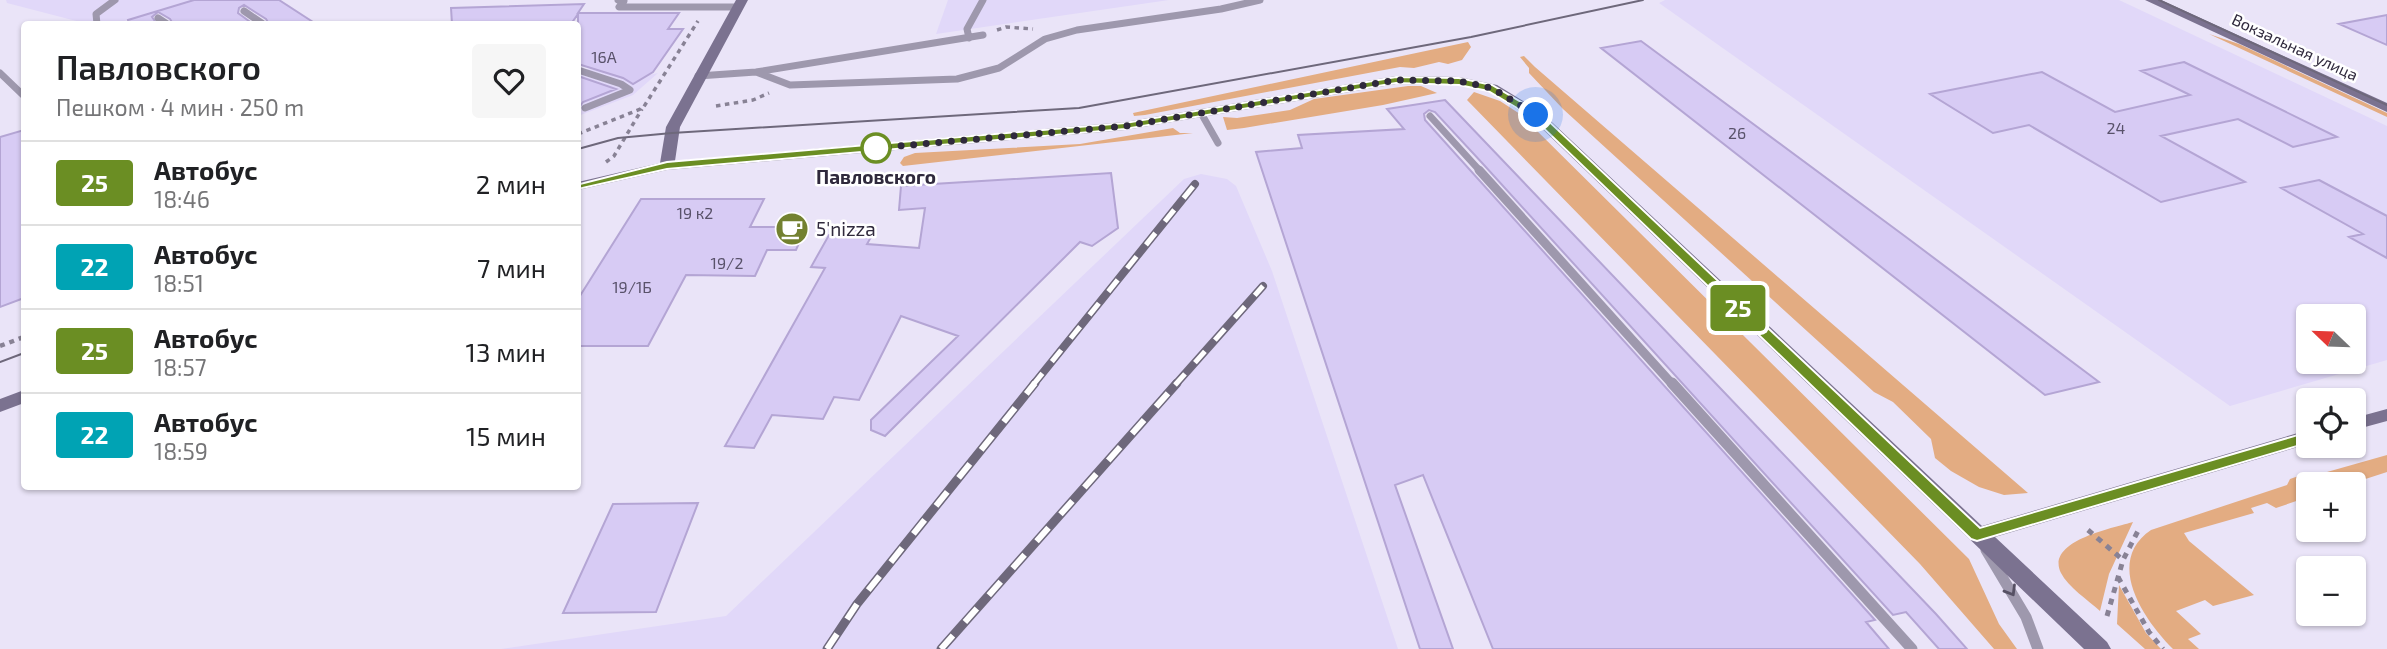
<!DOCTYPE html>
<html lang="ru">
<meta charset="utf-8">
<style>
:root{--surface:#fff;--page:#f6f6f6;--text:#202124;--muted:#757577;--line:#e0e0e0}
body{margin:0;font-family:"Exo 2",sans-serif;background:var(--page);color:var(--text);height:100vh;display:flex;flex-direction:column;font-size:26px;white-space:nowrap}
*{box-sizing:border-box;margin:0}
p{font-size:23px;color:var(--muted)}
.icon{flex:none;width:38px;height:38px;fill:none;stroke:currentColor;stroke-width:2;stroke-linecap:round;stroke-linejoin:round}
.map{position:relative;flex:1;overflow:hidden}
.panel{position:absolute;left:21px;top:21px;width:560px;height:469px;display:flex;flex-direction:column;background:var(--surface);border-radius:7px;box-shadow:0 2px 5px #0004}
.panel>*{flex:none}
.badge{padding:0 14px;border-radius:5px;font-size:24px;line-height:46px}
.needle{width:46px;rotate:293deg}
.controls{position:absolute;left:2296px;top:304px;display:grid;gap:14px}
.controls a{display:grid;place-items:center;width:70px;height:70px;border-radius:7px;background:var(--surface);box-shadow:0 2px 5px #0004;font-size:35px}
.you{position:absolute;width:35px;height:35px;margin:-18px;border:5px solid #fff;border-radius:50%;background:#1a73e8;box-shadow:0 0 0 10px #1a73e833}
.map>.badge{position:absolute;translate:-50% -50%;box-shadow:0 0 0 4px #fff}
.round{display:grid;place-items:center;flex:none;width:74px;height:74px;border-radius:7px;background:var(--page)}
.head{display:flex;align-items:center;justify-content:space-between;height:119px;padding:0 35px}
h1{font-size:33px;font-weight:600;line-height:52px}
ul{padding:0;list-style:none}
li{display:flex;align-items:center;gap:21px;height:84px;padding:0 35px;border-top:2px solid var(--line)}
li div{flex:1}
li b{display:block;font-size:26px}
li em{font-style:normal}
li .badge{min-width:77px;font-weight:700;text-align:center}
.map>svg:first-child{display:block}
</style>
<div class="map">
<svg width="2387" height="649" viewBox="0 0 2387 649">
<rect width="100%" height="100%" fill="#eae4f8"/>
<path fill="#e1d8f9" fill-rule="evenodd" d="M6,0H211L195,9L185,3L118,23H84L7,3Z
M948,0H1169L936,34Z
M1665,0H2119L2387,126V360L2230,406L1659,3ZM2308,317H2354V362H2308Z
M578,69L617,70L649,75L658,73L633,95L578,116Z
M1201,174L1227,179L1236,186L1272,271L1398,649H501L726,616L1184,179Z"/>
<path fill="#e3ac82" d="M2209,34L2239,44L2387,113V117Z
M1468,42L1471,47L1462,60L1448,64L1439,62L1414,68L1400,67L1145,115L1134,116L1133,113Z
M1524,56L1535,67L2028,493L2004,495L1979,487L1951,471L1935,458L1931,439L1893,402L1874,392L1563,109L1529,73V68L1520,57Z
M1408,86H1421L1437,93L1383,105L1244,128L1227,130L1223,117L1237,118L1290,110L1314,99Z
M1474,92L1500,101L1520,114L1969,559L1999,624L2017,649H1994L1920,564L1467,100Z
M1173,128L1180,133H1193L903,166L900,163L904,157L915,153L1080,144Z
M2387,455V472L2347,485H2308V497L2276,508L2267,503L2251,508L2254,513L2184,533L2189,541L2254,595L2213,606L2205,600L2176,611L2201,634L2188,639L2199,649H2173C2144,620 2104,562 2151,530L2287,485L2290,479L2310,472H2327Z
M2133,522L2109,574L2100,611C2088,600 2068,587 2061,573C2045,541 2113,528 2133,522Z
M2119,585L2146,633L2161,649H2145L2117,624Z"/>
<path fill="#d7cbf4" stroke="#b4a5d4" stroke-width="2" d="M194,0H279L316,24H269L266,19L244,5L239,8L238,13L253,24H173L170,19L158,12L152,17L157,24H129L128,20Z
M584,4L578,13H679L668,29H683L653,72L633,84L623,78L578,64V14L571,24H452L451,8Z
M2387,15V45L2339,24Z
M1641,41L1906,237L2099,382L2045,395L1601,48Z
M2184,62L2337,137L2293,147L2238,119L2161,136L2245,182L2161,202L2029,125L1993,133L1930,94L2042,72L2115,112L2190,95L2141,71Z
M578,76L616,89L583,102L578,109Z
M1445,100L1936,614L1967,649H1939L1906,612L1893,615L1484,165L1435,112L1429,110L1424,114L1425,120L1875,620L1866,622L1889,649H1493L1423,475L1395,485L1453,649H1420L1256,152L1302,148L1298,135L1404,129L1387,109Z
M24,130V298L0,307V137Z
M1111,173L1118,228L1092,246L1080,242L885,436L871,430V420L958,336L901,316L859,400L834,397L823,419L772,415L754,448L725,446L825,268L811,267L829,235L844,230H875L867,244L919,248L925,208L899,210L901,186Z
M2319,180L2387,216V258L2349,237L2363,234L2281,188Z
M641,199H764L750,227H806L796,250H767L755,276L686,275L648,346H578V299Z
M698,503L656,612L563,613L613,504Z"/>
<g fill="none" stroke-linecap="round" stroke-linejoin="round">
<path stroke="#888295" stroke-width="3.5" stroke-dasharray="4.5 4.5" stroke-linecap="butt" d="M997,30L1006,27L1033,29
M716,106L753,100L769,93
M578,134L643,108L698,21
M606,162L614,156L642,109"/>
<path stroke="#888295" stroke-width="4.5" stroke-dasharray="5 5" stroke-linecap="butt" d="M0,346L24,337"/>
<path stroke="#888295" stroke-width="5" stroke-dasharray="6 6" stroke-linecap="butt" d="M2088,530L2123,560
M2118,577L2149,632L2163,649
M2107,616L2123,560L2140,527"/>
<path stroke="#9e98ad" stroke-width="7" d="M618,0L624,1L619,7H738
M244,11L263,24
M158,18L167,24
M97,24L96,14L115,0
M969,38L967,29L983,0
M578,70L621,84L630,90L585,108
M756,72L790,85L957,79L999,68L1045,39L1077,30L1221,9L1260,0
M0,73L24,96
M698,76L756,72L983,35
M1201,113L1218,143
M1430,116L1481,172"/>
<path stroke="#9e98ad" stroke-width="9" d="M1479,170L1673,385"/>
<path stroke="#9e98ad" stroke-width="11" d="M1672,383L1912,649
M1986,550L2026,617L2038,649"/>
<path fill="#7b7290" fill-rule="evenodd" d="M736,0H748L680,127L675,161L1125,122L1396,76L1459,77L1497,85L1541,112L1982,526L2308,430V444L1995,537L2107,642L2111,649H2084L1531,118L1488,91L1459,85L1396,84L1125,130L667,170L578,190V182L660,163L666,127Z
M2145,0H2161L2387,103V112Z
M24,390V403L0,412V399Z
M2387,409V421L2354,430V418Z"/>
<path stroke="#6e687b" stroke-width="2" d="M2159,0L2387,105
M578,149L618,138L672,133L1079,108L1471,37L1643,0
M0,362L24,353"/>
<defs>
<path id="rail-far1" d="M1033,385L1195,184
M1175,385L1263,286"/>
<path id="rail" d="M827,649L857,604L1035,383
M941,649L1177,383"/>
</defs>
<use href="#rail-far1" stroke="#6e687b" stroke-width="8"/>
<use href="#rail" stroke="#6e687b" stroke-width="9"/>
<use href="#rail-far1" stroke="#fff" stroke-width="5" stroke-dasharray="15" stroke-linecap="butt"/>
<use href="#rail" stroke="#fff" stroke-width="6" stroke-dasharray="18" stroke-linecap="butt"/>
</g>
<defs><path id="oneway-chevron" d="M-2-3.5L2.5 0L-2 3.5" fill="none" stroke-width="1.6" stroke-linecap="round" stroke-linejoin="round" transform="scale(1.75)"/></defs>
<use stroke="#565064" href="#oneway-chevron" transform="translate(2011 591) rotate(59)"/>
<path fill="#6b8e23" stroke="#fff" stroke-width="2" d="M1396,77L1459,78L1492,85L1540,113L1980,528L2308,432L2316,437L2314,441L1977,541L1971,539L1532,117L1488,91L1459,85L1396,83L1125,129L667,169L578,189L572,186L667,162L1125,123Z"/>
<g fill="none" stroke-linecap="round" stroke-linejoin="round">
<path stroke="#2f293c" stroke-width="7" stroke-dasharray="0 12.6" d="M876,148L1125,126L1396,80L1459,81L1492,88L1536,115"/>
</g>
<defs>
<symbol id="cafe-disc" viewBox="-11 -11 22 22"><circle r="9.5" fill="#738130" stroke="#fff"/><path d="M-5.5-4.5H6V0H3Q3 3.5 0 3.5H-2.5Q-5.5 3.5-5.5 0ZM3-3.2v2h1.7v-2ZM-6 4.5H4V6H-6Z" fill="#fff"/></symbol>
</defs>
<g fill-rule="evenodd">
<use href="#cafe-disc" x="773" y="210" width="38" height="38"/>
</g>
<circle fill="#fff" stroke="#6b8e23" stroke-width="3.5" cx="876" cy="148" r="14"/>
<g text-anchor="middle" stroke-width="5" stroke-linejoin="round" paint-order="stroke">
<g font-size="16" fill="#2f293c" stroke="#fff">
<text transform="translate(2295 47) rotate(25)" y="6">Вокзальная улица</text>
</g>
<g font-size="16" fill="#59526a">
<text x="604" y="63">16А</text>
<text x="2116" y="134">24</text>
<text x="1737" y="139">26</text>
<text x="695" y="219">19 к2</text>
<text x="727" y="269">19/2</text>
<text x="632" y="293">19/1Б</text>
</g>
<g font-size="19" font-weight="bold" fill="#2f293c" stroke="#fff">
<text x="876" y="184">Павловского</text>
</g>
<g font-size="19" fill="#2f293c" stroke="#fff" text-anchor="start">
<text x="816" y="236">5'nizza</text>
</g>
</g>
</svg>
<div class="controls">
<a><svg class="needle" viewBox="-14 -14 28 28"><path d="M0-13l5 13h-10z" fill="#e53935"/><path d="M0 13l5-13h-10z" fill="#757577"/></svg></a>
<a><svg class="icon" aria-label="locate" viewBox="0 0 24 24"><circle cx="12" cy="12" r="6"/><path d="M12 2v4M12 18v4M2 12h4M18 12h4"/></svg></a>
<a>+</a>
<a>−</a>
</div>
<div class="you" style="left:1536px;top:115px"></div>
<b class="badge" style="left:1738px;top:308px;background:#6b8e23;color:#fff">25</b>
<section class="panel">
<div class="head"><div><h1>Павловского</h1><p>Пешком · 4 мин · 250 m</p></div><a class="round"><svg class="icon" aria-label="heart" viewBox="0 0 24 24"><path d="M12 20l-8-8c-3-5 5-10 8-4 3-6 11-1 8 4z"/></svg></a></div>
<ul>
<li><span class="badge" style="background:#6b8e23;color:#fff">25</span><div><b>Автобус</b><p>18:46</p></div><em>2 мин</em></li>
<li><span class="badge" style="background:#00a3b4;color:#fff">22</span><div><b>Автобус</b><p>18:51</p></div><em>7 мин</em></li>
<li><span class="badge" style="background:#6b8e23;color:#fff">25</span><div><b>Автобус</b><p>18:57</p></div><em>13 мин</em></li>
<li><span class="badge" style="background:#00a3b4;color:#fff">22</span><div><b>Автобус</b><p>18:59</p></div><em>15 мин</em></li>
</ul>
</section>
</div>
